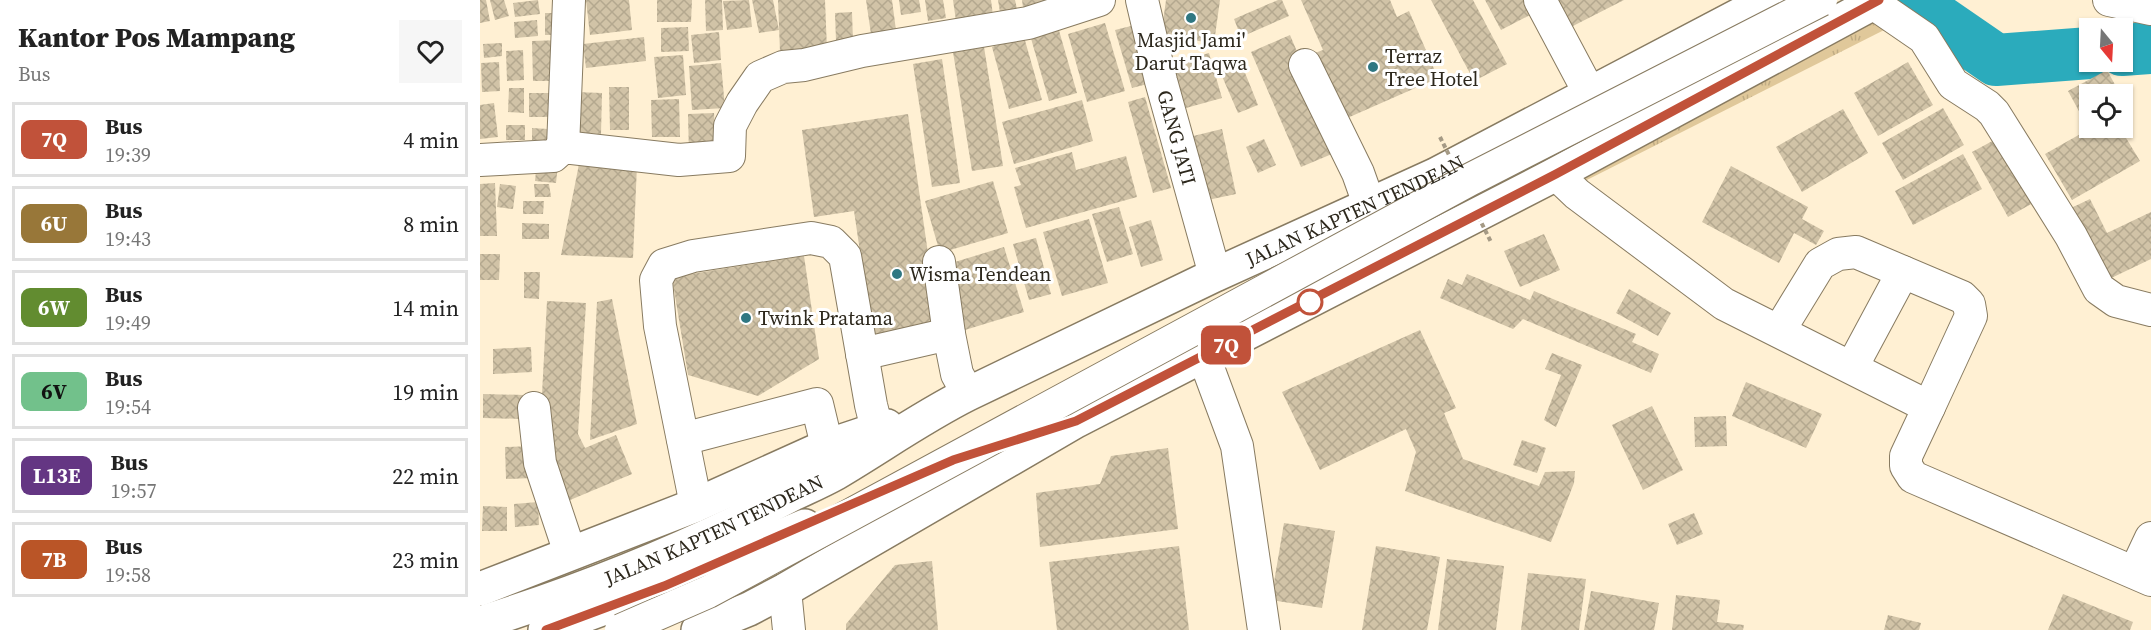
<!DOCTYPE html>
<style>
:root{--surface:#fff;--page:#f6f6f6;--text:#222;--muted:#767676;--line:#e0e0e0}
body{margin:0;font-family:"Source Serif 4",serif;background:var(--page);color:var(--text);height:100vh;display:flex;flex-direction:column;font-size:22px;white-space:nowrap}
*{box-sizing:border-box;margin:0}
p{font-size:20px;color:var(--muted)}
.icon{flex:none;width:33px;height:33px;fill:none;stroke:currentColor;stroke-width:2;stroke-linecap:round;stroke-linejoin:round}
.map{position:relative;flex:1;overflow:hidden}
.panel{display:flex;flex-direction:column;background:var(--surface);width:480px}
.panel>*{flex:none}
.badge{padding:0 12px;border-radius:9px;font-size:21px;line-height:39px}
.needle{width:39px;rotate:162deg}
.buttons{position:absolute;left:1599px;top:18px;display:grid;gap:12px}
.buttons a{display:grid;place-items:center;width:54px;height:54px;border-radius:0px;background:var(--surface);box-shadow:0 2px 4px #0004;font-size:30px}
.map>.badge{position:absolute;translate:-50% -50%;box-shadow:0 0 0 3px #fff}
.round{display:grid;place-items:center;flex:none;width:63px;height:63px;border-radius:0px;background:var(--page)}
.head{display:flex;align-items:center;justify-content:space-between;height:102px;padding:0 18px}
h1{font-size:28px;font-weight:800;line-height:45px}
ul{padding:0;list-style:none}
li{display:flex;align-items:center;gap:18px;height:75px;margin:0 12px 9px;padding:0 6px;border:3px solid var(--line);border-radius:0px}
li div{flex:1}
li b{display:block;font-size:22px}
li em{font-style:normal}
li .badge{min-width:66px;font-weight:700;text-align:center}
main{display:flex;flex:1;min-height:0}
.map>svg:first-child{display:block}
</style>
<main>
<section class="panel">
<div class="head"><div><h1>Kantor Pos Mampang</h1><p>Bus</p></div><a class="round"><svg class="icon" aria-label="heart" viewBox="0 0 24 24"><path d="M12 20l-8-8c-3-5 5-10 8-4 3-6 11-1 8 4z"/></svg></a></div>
<ul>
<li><span class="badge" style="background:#c1523a;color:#fff">7Q</span><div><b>Bus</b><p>19:39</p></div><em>4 min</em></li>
<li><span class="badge" style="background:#987739;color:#fff">6U</span><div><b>Bus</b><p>19:43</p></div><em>8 min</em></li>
<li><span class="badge" style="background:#628c30;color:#fff">6W</span><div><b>Bus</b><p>19:49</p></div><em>14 min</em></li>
<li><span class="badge" style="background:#72c18b;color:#111">6V</span><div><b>Bus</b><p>19:54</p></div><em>19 min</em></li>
<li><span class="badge" style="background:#643683;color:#fff">L13E</span><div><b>Bus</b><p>19:57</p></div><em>22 min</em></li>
<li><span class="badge" style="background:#ba5527;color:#fff">7B</span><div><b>Bus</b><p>19:58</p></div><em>23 min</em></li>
</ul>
</section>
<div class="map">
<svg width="1671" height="630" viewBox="0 0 1671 630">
<defs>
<pattern id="grass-tufts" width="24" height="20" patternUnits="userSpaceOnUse" patternTransform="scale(1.5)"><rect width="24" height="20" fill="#e0c89a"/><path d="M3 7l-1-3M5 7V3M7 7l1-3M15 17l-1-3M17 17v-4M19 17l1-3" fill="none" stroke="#c0ac84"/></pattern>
<pattern id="building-cross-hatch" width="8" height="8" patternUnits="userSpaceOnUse" patternTransform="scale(1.5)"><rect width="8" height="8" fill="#d1c3a7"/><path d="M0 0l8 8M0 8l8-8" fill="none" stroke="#b4a88f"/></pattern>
</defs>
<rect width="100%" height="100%" fill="#fff0d3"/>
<path fill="url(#grass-tufts)" d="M1393,3L1420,22L1091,188L1076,174Z"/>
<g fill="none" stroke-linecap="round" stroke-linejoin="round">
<path stroke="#2babbc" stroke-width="52" d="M1429,0L1516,60L1610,53
M1642,50L1671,48"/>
</g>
<path fill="url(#building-cross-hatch)" d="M0,0H6L10,21L0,23Z
M10,0H24L29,16L15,20Z
M58,0L60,14L35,17L33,3Z
M106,0H149L152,30L110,35Z
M177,0H212L211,22H177Z
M225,0H242L243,30L226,31Z
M269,0L272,27L247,30L243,1Z
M272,0H293L299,30L279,33Z
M298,0H345L347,50L300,52Z
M386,0H412L417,38L392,41Z
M419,0H439L441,12L421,15Z
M445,0H463L466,18L448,21Z
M473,0H511L513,16L476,21Z
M518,0H535L537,9L520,12Z
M542,0H575L543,8Z
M686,0H740L734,43L681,36Z
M798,0H802L809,16L761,37L754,19Z
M821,0H910L917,17L929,11L958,78L856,123L827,56L843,50Z
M951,0H993L1027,64L994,81Z
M1005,0H1047L1054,13L1021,30Z
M1077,0H1144L1091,27Z
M372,12L373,41H356L355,13Z
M65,13H86L85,35H65Z
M57,20L58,36L35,38L34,22Z
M625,23L645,91L607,102L588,34Z
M655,25L671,83L652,88L635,30Z
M208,27L209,51L181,52V28Z
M578,27L597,93L569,101L550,35Z
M239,32L241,60L214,63L211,35Z
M810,35L859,151L821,167L771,52Z
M164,37L166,61L106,68L103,44Z
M544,37L562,100L529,109L512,47Z
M83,40L84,81H53L52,41Z
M22,43V56L4,58L3,44Z
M504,47L523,166L492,171L473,52Z
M43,50L44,80L27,81L26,51Z
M729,53L742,98L706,108L693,64Z
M203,55L206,95L178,98L174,57Z
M759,58L778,105L758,113L738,67Z
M462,59L480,183L452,187L433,64Z
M19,62L20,91L2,92L1,63Z
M1428,62L1453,105L1398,136L1374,93Z
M241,63L245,108L212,110L209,66Z
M1627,70L1640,94H1610V122L1606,124L1588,91Z
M129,87H149V130H130Z
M29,88H44V113L28,112Z
M95,92L122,93L121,134L93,132Z
M49,93H82L83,117H49Z
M665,97L691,188L673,193L648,102Z
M199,99L200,137H172L171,100Z
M602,100L613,141L534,164L522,122Z
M14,103L18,137L0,139V105Z
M1463,108L1484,145L1423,180L1402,143Z
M1363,109L1388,153L1322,192L1296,147Z
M234,113L236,153L209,154L208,114Z
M428,114L459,330L393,340L374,211L334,217L322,130Z
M26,125H45V140H26Z
M52,128L68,129V140H52Z
M1611,128H1640L1660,161L1592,200L1565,154Z
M742,129L756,194L723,201L709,137Z
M1518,138L1553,203L1528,217L1492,152Z
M784,139L796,165L778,173L766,147Z
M592,152L596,170L646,156L657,197L546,228L534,187L541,185L535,168Z
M1483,154L1502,189L1433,225L1415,191Z
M57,161L78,164L76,183L55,181Z
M99,164L157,165L153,258L81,255Z
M1251,166L1328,207L1322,219L1344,231L1336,245L1314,233L1299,263L1222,222Z
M513,181L528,233L460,253L445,201Z
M15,183L17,236H0V184Z
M20,184L36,186L33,209L17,207Z
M54,184H69L71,197H55Z
M1610,199L1627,233L1671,212V259L1625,281L1589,209Z
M43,201H64L63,214H43Z
M639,207L653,254L627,262L612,214Z
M609,219L628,283L582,296L563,232Z
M671,220L683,260L661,267L649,227Z
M42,223L69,224V239H42Z
M1064,234L1080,270L1040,287L1024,251Z
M556,238L571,294L549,300L533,244Z
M524,247L544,312L485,330L465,265Z
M0,254H20L19,280H0Z
M324,256L339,359L278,396L208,375L192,277Z
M44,272H60L59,299L44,298Z
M987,274L1050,300L1054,291L1156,334L1152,342L1179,354L1171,373L1043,319L1033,329L960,298L968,279L982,285Z
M1149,289L1191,313L1178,336L1136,313Z
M132,299L157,424L110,440L117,302Z
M67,301L106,303L98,434L105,448L136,435L152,474L83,503L60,431Z
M940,330L976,408L964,413L983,459L1059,486L1065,472L1095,471L1094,483L1071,542L925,491L936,452L926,429L840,470L802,392Z
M51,347L52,372L13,374V349Z
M1072,353L1102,365L1076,427L1064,420L1081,375L1065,369Z
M1266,382L1342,414L1326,448L1252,416Z
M3,394L44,395V419L3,418Z
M1172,406L1203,470L1163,490L1132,425Z
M1246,416L1247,446L1215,447L1214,417Z
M1042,440L1066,448L1057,473L1033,465Z
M52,446L53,478L26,479L25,447Z
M688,448L698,529L560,547L556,493L620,484L631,456Z
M58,502L59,525L35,527L34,504Z
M3,506L27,507V531H2Z
M1214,513L1223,534L1197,545L1188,524Z
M804,523L855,531L842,608L791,600Z
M699,546L709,630H577L569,562Z
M896,546L960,557L947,630H882Z
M967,559L1024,566L1016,630H958Z
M452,561L458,630H366V624L415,565Z
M1048,573L1106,579L1099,630H1041Z
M1111,591L1179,603L1174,630H1104Z
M1583,594L1653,622L1650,630H1568Z
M1196,595L1240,600L1237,622L1264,625L1263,630H1192Z
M1408,615L1441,623L1439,630H1404Z"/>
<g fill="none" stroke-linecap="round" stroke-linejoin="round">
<defs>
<g id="minor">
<path id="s1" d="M662,0L681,81L735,275"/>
<path d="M1060,0L1110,94"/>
<path d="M1629,0L1671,9"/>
<path d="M1393,3L1444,38L1473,84L1507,106L1514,113L1591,236L1619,289L1636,301L1671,310"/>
<path d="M825,65L878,173L889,204"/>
<path d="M83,147L89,0"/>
<path d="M0,160L73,156L83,147L199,160L249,156L250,126L262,103L280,77L303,67L324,65L382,51L548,23L619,0"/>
<path d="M1076,174L1097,194L1244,304L1449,407L1426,456V466L1433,477L1671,580"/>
<path d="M459,262L469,334L477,374L488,394"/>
<path d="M1299,331L1340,264L1358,254L1376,252L1482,297L1489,304L1491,316L1449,407"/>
<path d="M382,354L469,334"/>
<path d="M724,357L757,446L784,630"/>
<path d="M1372,367L1423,272"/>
<path d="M54,408L60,463L90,553"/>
<path d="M203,439L337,404L347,446"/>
<path d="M216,505L180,326L176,280L184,265L213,256L331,238L351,242L365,256L391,405L397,429"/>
<path d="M1655,572L1671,538"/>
<path d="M305,590L309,630"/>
</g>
<g id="major">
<path d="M0,589L216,505L347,446L407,426"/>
<path id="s2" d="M0,623C105,590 209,548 307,497C323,489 340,482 356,473C400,447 442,417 488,394L735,275L955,175L1288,0"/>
<path d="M65,630L184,586L325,526"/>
<path d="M218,630L269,609L305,590L596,421L1076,174L1399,0"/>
</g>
</defs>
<use href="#minor" stroke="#887b61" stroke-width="34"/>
<use href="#major" stroke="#887b61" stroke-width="36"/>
<use href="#minor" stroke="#fff" stroke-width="32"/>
<use href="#major" stroke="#fff" stroke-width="33"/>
<defs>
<path id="minor-bridge" d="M141,630L228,592L991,179L1341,0"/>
</defs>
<use href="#minor-bridge" stroke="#887b61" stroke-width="34" stroke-linecap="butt"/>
<path stroke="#a59a85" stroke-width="4" stroke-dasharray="4.5 3" stroke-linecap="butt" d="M960,137L970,157
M995,210L1011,242"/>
<use href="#minor-bridge" stroke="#fff" stroke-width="32"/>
</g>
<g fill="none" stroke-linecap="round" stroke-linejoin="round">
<defs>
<path id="line" d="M66,630L184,586L473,460L596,421L1076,174L1399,0"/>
</defs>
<use href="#line" stroke="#fff" stroke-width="14"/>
<use href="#line" stroke="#c1523a" stroke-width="9"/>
</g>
<g fill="#2f7782" stroke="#fff" stroke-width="2">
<circle cx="711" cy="18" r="6"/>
<circle cx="893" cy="67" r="6"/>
<circle cx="417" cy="274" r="6"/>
<circle cx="266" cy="318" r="6"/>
</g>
<circle fill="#fff" stroke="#c1523a" stroke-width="3" cx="830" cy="302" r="12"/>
<g text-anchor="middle" stroke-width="6" stroke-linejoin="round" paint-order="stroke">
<g font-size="20" fill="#2d281d" stroke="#fff" text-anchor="start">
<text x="711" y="47" text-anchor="middle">Masjid Jami'<tspan x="711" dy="23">Darut Taqwa</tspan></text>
<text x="905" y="63">Terraz<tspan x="905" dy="23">Tree Hotel</tspan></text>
<text x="429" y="281">Wisma Tendean</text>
<text x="278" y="325">Twink Pratama</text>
</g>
<g font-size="20" fill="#2d281d" stroke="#fff">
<text dy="7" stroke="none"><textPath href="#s1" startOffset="142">GANG JATI</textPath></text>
<text dy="7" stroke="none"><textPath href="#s2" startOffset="969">JALAN KAPTEN TENDEAN</textPath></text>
<text dy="7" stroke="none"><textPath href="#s2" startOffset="252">JALAN KAPTEN TENDEAN</textPath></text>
</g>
</g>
</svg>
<div class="buttons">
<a><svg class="needle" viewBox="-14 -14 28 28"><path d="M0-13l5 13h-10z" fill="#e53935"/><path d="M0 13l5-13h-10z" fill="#767676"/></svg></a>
<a><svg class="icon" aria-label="locate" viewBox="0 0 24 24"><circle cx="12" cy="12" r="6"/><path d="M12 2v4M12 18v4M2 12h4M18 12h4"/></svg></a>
</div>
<b class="badge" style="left:746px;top:345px;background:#c1523a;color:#fff">7Q</b>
</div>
</main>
